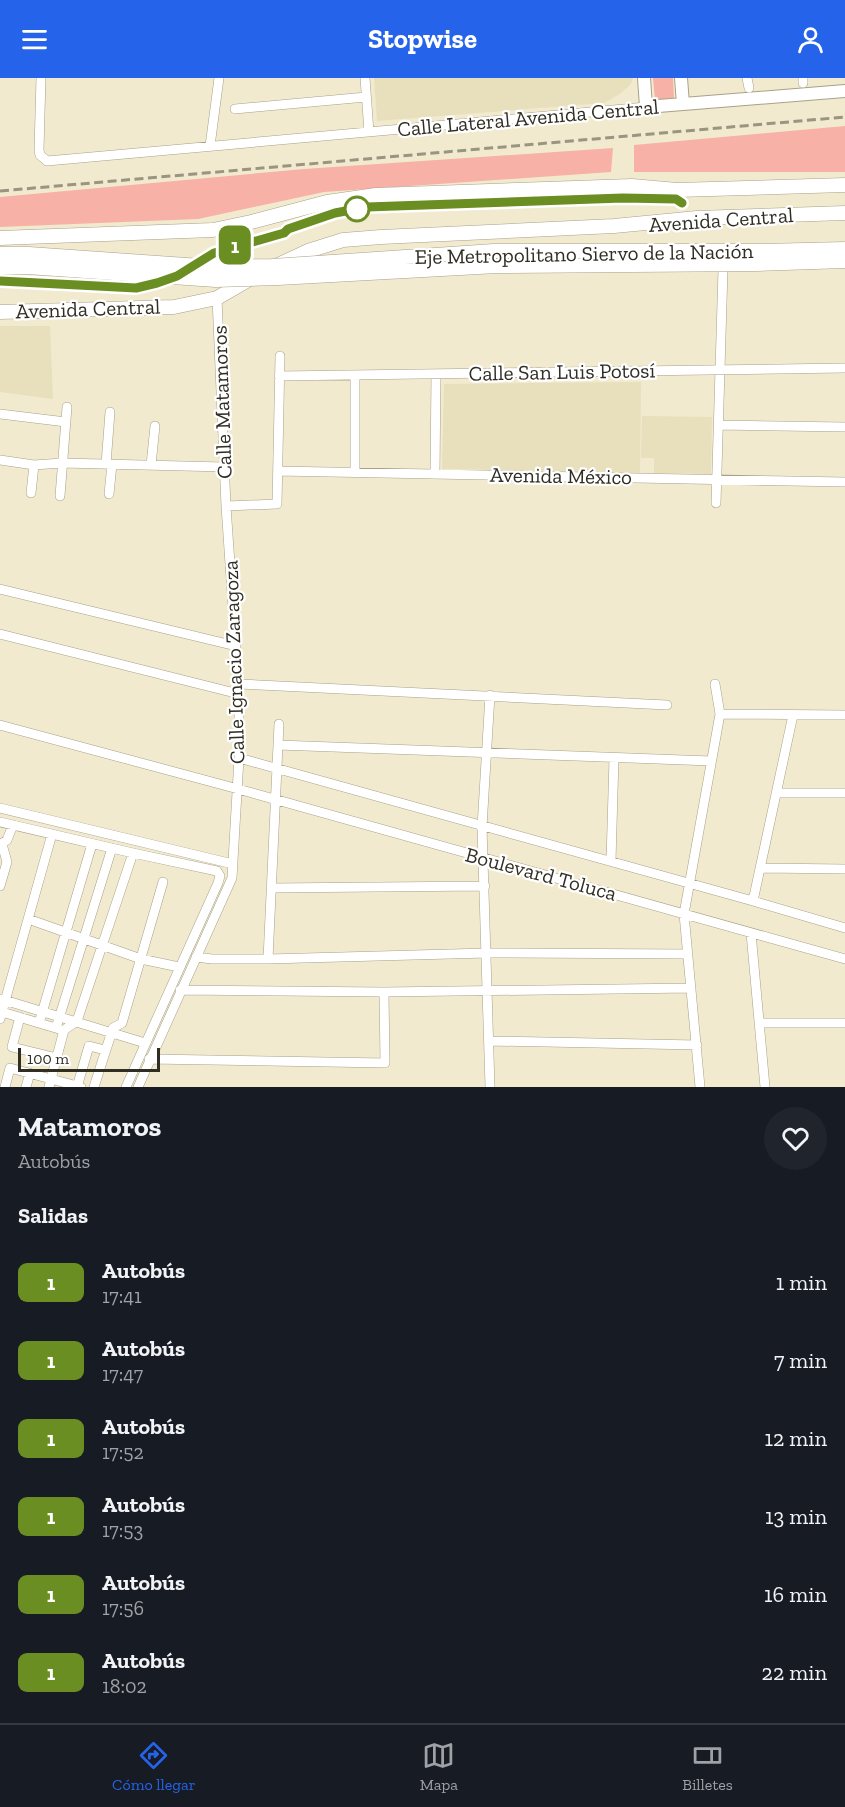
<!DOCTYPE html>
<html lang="es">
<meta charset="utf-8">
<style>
:root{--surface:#171b24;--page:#20242c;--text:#f1f3f6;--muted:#9ea1a6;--line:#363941;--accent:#2563eb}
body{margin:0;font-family:"Zilla Slab",serif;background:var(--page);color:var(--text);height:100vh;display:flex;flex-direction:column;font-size:22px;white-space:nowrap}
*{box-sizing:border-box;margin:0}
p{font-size:20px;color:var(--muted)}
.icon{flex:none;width:33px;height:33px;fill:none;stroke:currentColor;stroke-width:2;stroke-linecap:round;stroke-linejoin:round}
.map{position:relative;height:1009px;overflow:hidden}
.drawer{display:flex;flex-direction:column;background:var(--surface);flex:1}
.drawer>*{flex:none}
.badge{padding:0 12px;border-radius:9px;font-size:21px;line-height:39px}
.scale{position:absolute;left:18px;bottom:15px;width:142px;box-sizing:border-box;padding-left:6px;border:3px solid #302d23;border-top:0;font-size:16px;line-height:21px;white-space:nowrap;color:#302d23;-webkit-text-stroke:4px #fff;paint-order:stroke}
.map>.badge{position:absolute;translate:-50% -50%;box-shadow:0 0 0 3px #fff}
h2{padding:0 18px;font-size:22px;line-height:54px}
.round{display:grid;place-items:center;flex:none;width:63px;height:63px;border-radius:32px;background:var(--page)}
.summary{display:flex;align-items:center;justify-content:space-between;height:102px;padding:0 18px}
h1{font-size:28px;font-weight:700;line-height:45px}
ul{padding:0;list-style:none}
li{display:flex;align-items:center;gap:18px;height:78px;padding:0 18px}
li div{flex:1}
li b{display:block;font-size:22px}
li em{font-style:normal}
li .badge{min-width:66px;font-weight:700;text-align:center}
header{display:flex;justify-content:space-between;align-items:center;height:78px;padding:0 18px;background:var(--accent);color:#fff;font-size:27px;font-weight:700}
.dock{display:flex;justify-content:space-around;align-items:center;height:84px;border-top:2px solid var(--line);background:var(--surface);font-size:16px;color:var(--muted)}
.dock a{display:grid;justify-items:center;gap:3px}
.dock .selected{color:var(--accent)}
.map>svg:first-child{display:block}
</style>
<header><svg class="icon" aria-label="menu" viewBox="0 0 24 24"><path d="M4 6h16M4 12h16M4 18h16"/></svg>Stopwise<svg class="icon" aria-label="person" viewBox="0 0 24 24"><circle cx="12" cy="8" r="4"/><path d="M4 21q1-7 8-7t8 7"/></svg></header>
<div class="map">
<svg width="845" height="1009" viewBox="0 0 845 1009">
<rect width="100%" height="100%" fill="#f1eacf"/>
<path fill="#e8dfbd" d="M374,0H633L631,6L620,16L604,25L377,43Z
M0,248H50L53,321L0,314Z
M641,304L640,395L442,391L444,306Z
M642,338L712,339L711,396L654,395V380H641Z"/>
<path fill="#f7b1a7" d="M653,0H673L674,20L655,22Z
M845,48V94H634V67Z
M613,70L611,94L324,114L198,141L0,149V119L304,91Z"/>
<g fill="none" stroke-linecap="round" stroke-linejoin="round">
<defs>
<path id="minor" d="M41,0L39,72L40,77L47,83L646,29
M365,0L369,54
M747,0L749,10
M803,0V5
M235,31L366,19
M210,68L219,0
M279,298L845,290
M0,336L66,344
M719,347L845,349
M0,382L34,387L62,385L224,389
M106,386L110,334
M151,387L155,348
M278,393L845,404
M355,394V297
M435,396L436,296
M31,415L34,387
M109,416L112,386
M60,418L67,329
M716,425L723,191
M226,428L277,426L280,278
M0,511L236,568
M0,556L239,616
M239,606L667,627
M490,617L482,749L490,1009
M720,636L845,637
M0,647L238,711L845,881
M278,667L711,683
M239,680L753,823L845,850
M776,715H845
M0,730L233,786
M0,744L133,775L217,793L220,798L218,805L126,1009
M0,767L7,762L13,747
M611,783L614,680
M761,790L845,791
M0,808L7,784L2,766
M271,810L485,808
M753,823L793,637
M28,841L141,881L179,889
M751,855L765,1009
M196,879L212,881H268L487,875L688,876
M268,881L279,646
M180,912L384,914L691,910
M1,921L145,965
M2,934L59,951
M20,939L12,969L57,980
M0,941L52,756
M39,945L92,766
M759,945H845
M56,950L112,770
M64,952L77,943L133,775
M489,963L697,967
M149,981L385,985L384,914
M5,1009L10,990L81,1009
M26,1009L30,995
M49,1009L64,952
M77,1009L89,968L105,972
M94,1009L113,950L122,945L163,804
M138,1009L232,800L239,680V616L226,428L217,220
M700,1009L684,836L720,636L715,606"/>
<path id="major" d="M644,0L646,29L845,13
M681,0L683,26"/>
<path id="highway" d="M0,160L213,152L251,144L327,124L376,117L632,108L677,112L845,107
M278,187L308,173L343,162L381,159L614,148L697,140L845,135
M0,234L174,229L217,220L255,198"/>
</defs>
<use href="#minor" stroke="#a8a188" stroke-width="10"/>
<use href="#major" stroke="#a8a188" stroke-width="14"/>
<use href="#highway" stroke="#a8a188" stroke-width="15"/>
<use href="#minor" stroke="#fff" stroke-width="9"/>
<use href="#major" stroke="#fff" stroke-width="12"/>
<use href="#highway" stroke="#fff" stroke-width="14"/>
<path stroke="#9a9581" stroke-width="3" stroke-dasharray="9 4.5" stroke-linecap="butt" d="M0,113L845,39"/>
<defs>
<path id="highway-bridge" d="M0,176H29L215,189L272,188L494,173H758L845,171
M0,189H27L216,202L278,200L497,188L757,186L845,183"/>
</defs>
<use href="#highway-bridge" stroke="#a8a188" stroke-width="15" stroke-linecap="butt"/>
<use href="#highway-bridge" stroke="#fff" stroke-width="14"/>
</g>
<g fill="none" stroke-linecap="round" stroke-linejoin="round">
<defs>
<path id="line" d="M0,203L136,210L157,205L177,198L214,175L284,155L288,151L335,135L367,129L623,120L676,121L682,125"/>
</defs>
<use href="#line" stroke="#fff" stroke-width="14"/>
<use href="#line" stroke="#6b8e23" stroke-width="9"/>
</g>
<circle fill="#fff" stroke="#6b8e23" stroke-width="3" cx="357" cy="131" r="12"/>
<g text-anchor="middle" stroke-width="4.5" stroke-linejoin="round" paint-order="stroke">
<g font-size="21" fill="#302d23" stroke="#fff">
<text transform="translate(528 40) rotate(-5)" y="7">Calle Lateral Avenida Central</text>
<text transform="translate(721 142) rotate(-4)" y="7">Avenida Central</text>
<text transform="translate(584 176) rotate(-1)" y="7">Eje Metropolitano Siervo de la Nación</text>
<text transform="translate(88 231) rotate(-2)" y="7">Avenida Central</text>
<text transform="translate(562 294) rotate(-1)" y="7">Calle San Luis Potosí</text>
<text transform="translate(222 324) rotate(-92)" y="7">Calle Matamoros</text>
<text transform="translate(561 398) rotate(1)" y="7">Avenida México</text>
<text transform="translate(234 584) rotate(-92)" y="7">Calle Ignacio Zaragoza</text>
<text transform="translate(541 796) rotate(15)" y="7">Boulevard Toluca</text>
</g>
</g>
</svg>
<div class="scale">100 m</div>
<b class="badge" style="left:235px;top:167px;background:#6b8e23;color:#fff">1</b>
</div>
<section class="drawer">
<div class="summary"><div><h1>Matamoros</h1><p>Autobús</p></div><a class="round"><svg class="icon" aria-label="heart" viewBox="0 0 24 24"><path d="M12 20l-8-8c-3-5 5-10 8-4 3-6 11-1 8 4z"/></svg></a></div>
<h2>Salidas</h2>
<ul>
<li><span class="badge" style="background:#6b8e23;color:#fff">1</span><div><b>Autobús</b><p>17:41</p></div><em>1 min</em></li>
<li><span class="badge" style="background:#6b8e23;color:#fff">1</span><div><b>Autobús</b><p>17:47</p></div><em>7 min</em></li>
<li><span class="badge" style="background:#6b8e23;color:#fff">1</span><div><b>Autobús</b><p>17:52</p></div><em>12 min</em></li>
<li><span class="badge" style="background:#6b8e23;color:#fff">1</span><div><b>Autobús</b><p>17:53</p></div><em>13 min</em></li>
<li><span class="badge" style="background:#6b8e23;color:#fff">1</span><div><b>Autobús</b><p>17:56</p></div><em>16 min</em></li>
<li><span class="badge" style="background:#6b8e23;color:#fff">1</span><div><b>Autobús</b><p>18:02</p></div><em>22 min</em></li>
</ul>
</section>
<nav class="dock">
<a class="selected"><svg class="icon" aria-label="directions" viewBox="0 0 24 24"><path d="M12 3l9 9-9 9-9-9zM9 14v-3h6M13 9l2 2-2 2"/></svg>Cómo llegar</a>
<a><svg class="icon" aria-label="map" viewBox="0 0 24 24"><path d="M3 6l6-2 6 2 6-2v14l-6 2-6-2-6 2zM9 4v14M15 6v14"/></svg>Mapa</a>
<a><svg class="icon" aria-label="tickets" viewBox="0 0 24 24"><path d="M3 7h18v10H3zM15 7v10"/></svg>Billetes</a>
</nav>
